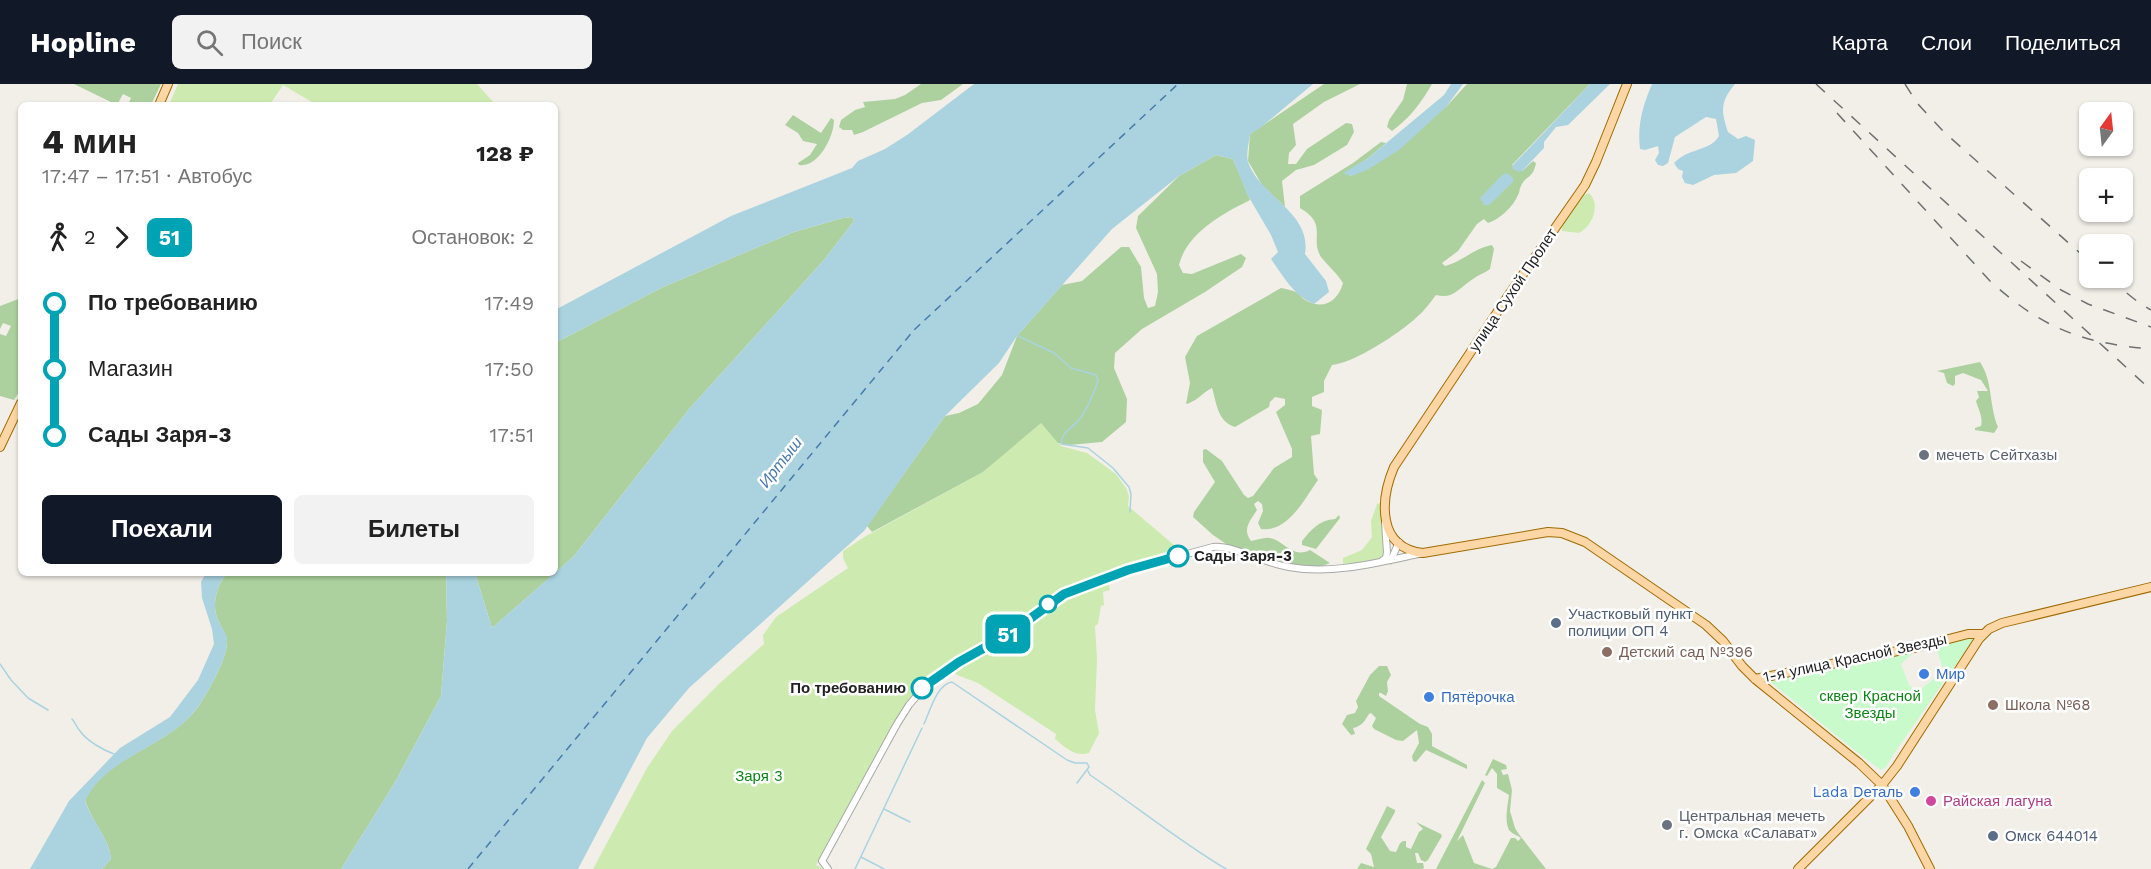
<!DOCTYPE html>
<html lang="ru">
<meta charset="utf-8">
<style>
:root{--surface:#fff;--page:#f2f2f2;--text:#222;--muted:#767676;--accent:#111827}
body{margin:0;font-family:"Work Sans",sans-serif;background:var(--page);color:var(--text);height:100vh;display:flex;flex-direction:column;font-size:22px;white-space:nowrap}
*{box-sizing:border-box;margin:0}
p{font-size:20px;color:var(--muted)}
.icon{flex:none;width:33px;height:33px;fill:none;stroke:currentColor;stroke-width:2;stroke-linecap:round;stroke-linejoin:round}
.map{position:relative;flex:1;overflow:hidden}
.panel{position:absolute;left:18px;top:18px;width:540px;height:474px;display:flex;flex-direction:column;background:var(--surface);border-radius:9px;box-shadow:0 2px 4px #0004}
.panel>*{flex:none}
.badge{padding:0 12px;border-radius:9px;font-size:21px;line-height:39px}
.needle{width:39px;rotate:15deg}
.buttons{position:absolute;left:2079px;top:18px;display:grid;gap:12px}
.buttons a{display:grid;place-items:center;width:54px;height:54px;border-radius:9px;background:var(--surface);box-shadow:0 2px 4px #0004;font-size:30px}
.map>.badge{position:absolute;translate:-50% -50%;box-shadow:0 0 0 3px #fff}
.legs{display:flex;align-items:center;gap:9px;height:66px;padding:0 24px;font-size:20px}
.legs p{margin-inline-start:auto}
.head{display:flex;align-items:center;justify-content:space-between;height:102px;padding:0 24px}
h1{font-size:33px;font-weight:800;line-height:45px}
.action{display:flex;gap:12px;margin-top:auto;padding:12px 24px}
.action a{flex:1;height:69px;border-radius:9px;background:var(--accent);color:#fff;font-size:24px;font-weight:800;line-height:69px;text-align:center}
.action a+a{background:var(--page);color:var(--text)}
ul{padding:0 24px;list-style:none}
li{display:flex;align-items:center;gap:21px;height:66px;font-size:22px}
li i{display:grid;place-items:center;width:9px;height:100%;margin:0 8px;background:currentColor}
li i::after{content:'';width:15px;height:15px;margin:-8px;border:4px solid;border-radius:50%;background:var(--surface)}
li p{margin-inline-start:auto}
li:first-child i{background:linear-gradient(#0000 50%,currentColor 0)}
li:last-child i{background:linear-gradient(currentColor 50%,#0000 0)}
header{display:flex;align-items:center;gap:36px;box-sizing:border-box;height:84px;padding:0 30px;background:var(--accent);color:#fff}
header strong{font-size:28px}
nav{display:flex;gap:33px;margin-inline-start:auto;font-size:21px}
.search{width:420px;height:54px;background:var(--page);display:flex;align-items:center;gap:15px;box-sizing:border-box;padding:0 21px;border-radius:9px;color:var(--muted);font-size:22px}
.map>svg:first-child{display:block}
</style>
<header>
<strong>Hopline</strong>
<div class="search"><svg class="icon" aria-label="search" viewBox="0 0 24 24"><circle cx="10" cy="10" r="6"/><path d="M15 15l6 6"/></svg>Поиск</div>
<nav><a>Карта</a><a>Слои</a><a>Поделиться</a></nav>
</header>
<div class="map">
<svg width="2151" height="785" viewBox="0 0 2151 785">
<rect width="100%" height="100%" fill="#f2efe9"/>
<path fill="#cdebb0" d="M178,0H477L496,21H317L283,1L271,19L265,21H169Z
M1589,109C1601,120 1593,142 1579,149L1562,147L1561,140L1584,111Z
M1041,338L1061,362L1087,369L1116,390L1126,404L1129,412L1128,422L1181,467L1058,510L1009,547L964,572L923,598L897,635L816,781L823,785H593L647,684L672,647L720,599L764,560L763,551L776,533L848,484L843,474V467L866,452L983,388Z
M1380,419L1385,468L1381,476L1347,482L1343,480V474L1362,466L1372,453L1371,437L1377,420Z
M1108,495L1110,506L1103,508L1104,521L1101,522L1098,540L1095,542L1097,575L1095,626L1099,649L1089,669C1075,673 1066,664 1055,655L1056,650L978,599L957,591L953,588L956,584L1014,551L1062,517L1063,514Z"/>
<path fill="#add19e" d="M74,0H161L151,21H128L131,14L123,10L117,21Z
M921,0H963L941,16L922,19L863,48L854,51L852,46H843L839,43L841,36L855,26L865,23L863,18L895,15L905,11Z
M1324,0H1360L1324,18L1293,40L1296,61L1289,69L1288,80H1296L1307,65L1346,39L1352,40L1354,48L1347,61L1314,81L1296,86L1282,97L1285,123L1262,101L1248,77L1250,50Z
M1407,0H1432C1421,19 1410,34 1392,47L1387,43L1389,36L1403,16Z
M1467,0H1590L1512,81L1522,87L1533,77L1536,79C1533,95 1526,91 1521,102C1519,105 1520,108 1518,111C1513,123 1500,135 1488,139L1484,135L1477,140L1458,167L1442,179L1445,182C1462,178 1474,164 1492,161L1494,165L1490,185C1485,189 1478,191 1473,195C1460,203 1453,216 1436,211C1430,219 1424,227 1417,233C1400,249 1354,279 1332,281L1324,297V308L1312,313V322L1322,326L1320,350L1311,352L1314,390L1318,396C1305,414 1288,449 1261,445L1258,439L1263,427L1262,420L1258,417L1254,420L1257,426C1250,437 1242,445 1251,457C1258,456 1264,453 1270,454C1285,457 1292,475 1310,466L1330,479L1320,483L1293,482L1232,464L1213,451L1193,433L1194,428L1215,398L1203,378V366L1206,365L1222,377L1244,411L1248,414L1253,412L1274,384L1292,373V365L1276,328L1285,321V315L1275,313L1270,318L1269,323L1235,343C1217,337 1217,320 1212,304C1202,309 1196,318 1186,320L1190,299L1185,273L1197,252L1281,204C1286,205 1292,206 1296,208C1300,210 1302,215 1307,217C1324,226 1338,217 1343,199C1337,189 1328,182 1321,173C1309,154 1329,141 1300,124V112L1353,79L1381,58L1386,59L1367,75L1345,89L1351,92L1447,22Z
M793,31L821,49L831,34L834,36C834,53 818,84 799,81L798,79L810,71L817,60L803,57L798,49L785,41Z
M1216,71L1233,75L1250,116C1222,130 1187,149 1179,181L1183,189L1192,190L1241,170L1246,174L1242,183L1205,208L1142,245L1115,269L1114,284L1127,315L1126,338L1102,358L1069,361L1058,359L1041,339L983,388L872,448L867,442L945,332L959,329L978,320L1002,291L1017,252L1062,201L1082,197L1121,163H1129L1141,183L1144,214L1148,224L1155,222L1158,208L1157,190L1136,144L1138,132L1179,92Z
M852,133L854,137L824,176L690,324L574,472L555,489V259L663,203L794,148L843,134Z
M21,214L19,255L21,305L14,316L0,312V250L6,252L11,242L3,239L0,245V222Z
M1980,278C1993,297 1989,322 1998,343L1994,349L1975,346V344L1981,342C1983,333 1979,327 1976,317L1979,313L1977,307H1988L1981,296L1963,289L1955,292V300L1953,302L1947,299L1944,289L1937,287Z
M1339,431L1340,434L1316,465L1302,461V457C1311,446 1319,436 1335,435Z
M227,489H446L447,537L441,612L394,700L341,785H102L111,775C109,753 92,739 85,716C107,670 172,663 200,620C209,606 228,573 227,557C226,548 221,544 218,536C211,521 217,501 227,489Z
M475,489H555L492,544Z
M1379,582H1387L1391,591L1387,598L1388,607L1386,612L1381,609H1379V612L1420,640L1428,643L1432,650V662L1467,681V685L1426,666L1416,678L1413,677L1412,672L1419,659L1417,646L1403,657L1396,656L1374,645L1372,642L1376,634L1371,629L1369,630C1364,638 1362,642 1353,644L1355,650L1351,651L1342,640L1347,631L1355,629L1358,623L1356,617L1370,591Z
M1493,675L1506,681L1507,685L1501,686L1503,691L1508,690L1512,706L1510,727L1515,744L1518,749L1546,785H1436L1482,696L1485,699L1457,757L1463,751L1474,779L1492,785L1496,783L1511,754H1515L1518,757L1521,754C1517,751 1512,750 1509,746C1504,736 1508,720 1509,711L1497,704V690L1492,684L1487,692L1485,691Z
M1387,722L1395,726V728L1381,753L1390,767L1396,768C1399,763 1399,756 1406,757V763L1411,765L1419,748L1423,745L1416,738L1441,750L1442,752L1428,776L1425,778L1421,776L1418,769H1415L1417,779H1423L1424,784L1422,785H1357L1361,779L1374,783L1371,770L1366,765Z"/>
<path fill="#c8facc" d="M1972,553L1973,556L1895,668L1886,683L1881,686L1853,665L1772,599L1770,595L1914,568L1901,580L1909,601L1917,608L1944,587L1935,561Z"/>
<path fill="#aad3df" d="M974,0H1313L1260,44L1250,50C1249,58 1246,71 1248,78C1260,113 1312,128 1305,170L1326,197L1329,208L1314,220C1294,212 1283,192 1271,175L1278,168L1271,151L1247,110L1233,75L1216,71L1179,92L1112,145L1017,252L999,279L945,332L864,447L689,604L647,654L578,785H341L394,700L441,612L447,537L446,489H475L492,544L574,472L690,324L824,176L854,137L852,133L843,134L794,148L663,203L555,259V226L731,132L852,84L858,77L885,65L907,51Z
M1451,0H1463L1447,22L1399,66L1367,86L1351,92L1343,89L1367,75L1444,11Z
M1590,0H1610L1568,41L1556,43L1544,58V64L1522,87L1518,88L1513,85L1512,82Z
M1652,0H1735C1720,18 1721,27 1728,48L1738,55L1746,52L1755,56L1753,77L1736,89L1714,91L1693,101L1685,99L1682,93L1683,87L1678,85L1674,79C1688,64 1711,67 1719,52L1716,35L1706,33L1675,53L1668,79L1663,82L1658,81L1655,76L1659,69L1658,62L1645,66L1640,65C1637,41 1643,21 1652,0Z
M1507,89L1513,94V98L1489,121H1484L1480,114L1502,91Z
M206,489H227C217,501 211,521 218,536C221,544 227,548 227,557C228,573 209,606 200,620C172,663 106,671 85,717C92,738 109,753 111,775L102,785H30L69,717L120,664L170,633L198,596L214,560L212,545L202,514L201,498Z"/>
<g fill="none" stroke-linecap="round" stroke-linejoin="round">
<path stroke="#aad3df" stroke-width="1.5" d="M1016,251L1054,269L1071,284L1096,291L1098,297C1094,309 1089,322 1081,333C1074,344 1062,346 1061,360L1088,364L1113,384L1129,403L1131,410L1130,428
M0,580L11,596L28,614L48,626
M72,635C75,638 77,644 80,647C87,657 103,666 114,670
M924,640C930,627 937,600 952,598L1067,676L1075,679H1087L1089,683L1077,699
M1088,687L1090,691C1136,722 1179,757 1226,785
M884,725L910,738
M861,773L884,785
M855,785L922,644"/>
<path stroke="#4a7aab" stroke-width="1.5" stroke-dasharray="8 6" stroke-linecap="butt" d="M468,785L914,246L1178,0"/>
<defs>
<path id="minor" d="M1391,476L1399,458
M1382,477L1386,474L1387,468L1385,439
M828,785L822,777L897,640L909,621L927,600L959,578L1009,550L1064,510L1128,486L1213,463C1234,461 1266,480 1289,483C1333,491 1380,478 1423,469"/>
<path id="major" d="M1627,0L1596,78L1585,101L1510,209L1394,383C1380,416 1377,464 1423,469L1548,448L1562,449L1585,458L1706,541L1723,557L1742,582L1755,595L1859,679L1882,701L1908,742L1930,785
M159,21L168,0
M0,363L21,319
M1755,595L1918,563L1968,550H1983
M1798,785L1882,701L1897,682L1979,555L1989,545L2002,539L2151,503"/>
</defs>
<use href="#minor" stroke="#a9a9a9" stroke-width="8"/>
<use href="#major" stroke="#a06b00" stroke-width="10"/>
<use href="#minor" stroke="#fff" stroke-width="6"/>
<use href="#major" stroke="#fcd6a4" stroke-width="8"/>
<path stroke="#707070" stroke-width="1.5" stroke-dasharray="12 12" stroke-linecap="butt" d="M1816,0L2151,306
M1905,0L1917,19L1944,48L2090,178
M1837,29L1990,197C2042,244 2081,259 2151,265
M2021,177L2061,206L2088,220L2151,243
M2108,194L2138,218L2151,226"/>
</g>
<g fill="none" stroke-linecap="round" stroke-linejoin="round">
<defs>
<path id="line-1" d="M922,604L959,578L1009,550L1064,510L1128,486L1178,472"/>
</defs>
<use href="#line-1" stroke="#fff" stroke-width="14"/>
<use href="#line-1" stroke="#00a3b4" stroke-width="9"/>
</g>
<g fill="#6b7280" stroke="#fff" stroke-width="2">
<circle cx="1924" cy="371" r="6"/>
<circle cx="1667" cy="741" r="6"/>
</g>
<g fill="#fff" stroke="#00a3b4" stroke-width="3">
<circle cx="1178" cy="472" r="10"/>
<circle cx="1048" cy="520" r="8"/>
<circle cx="922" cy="604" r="10"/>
</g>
<g fill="#5c6f8a" stroke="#fff" stroke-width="2">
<circle cx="1556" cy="539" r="6"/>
<circle cx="1993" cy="752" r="6"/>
</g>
<g fill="#8d6e63" stroke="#fff" stroke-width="2">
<circle cx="1607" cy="568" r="6"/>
<circle cx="1993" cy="621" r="6"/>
</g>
<g fill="#3f7fe0" stroke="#fff" stroke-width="2">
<circle cx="1924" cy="590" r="6"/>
<circle cx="1429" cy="613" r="6"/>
<circle cx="1915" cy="708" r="6"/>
</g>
<circle fill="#d1479c" stroke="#fff" stroke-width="2" cx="1931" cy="717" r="6"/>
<g text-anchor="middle" stroke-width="5" stroke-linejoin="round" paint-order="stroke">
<g font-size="15" fill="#222" stroke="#fff">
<text transform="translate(1513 206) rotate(-56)" y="5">улица Сухой Пролет</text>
<text transform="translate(1855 574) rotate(-12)" y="5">1-я улица Красной Звезды</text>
</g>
<g font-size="15" fill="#5b616d" stroke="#fff" text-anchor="start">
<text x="1936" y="376">мечеть Сейтхазы</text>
<text x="1679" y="737">Центральная мечеть<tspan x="1679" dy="17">г. Омска «Салават»</tspan></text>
</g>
<g font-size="15" font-weight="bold" fill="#222" stroke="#fff" text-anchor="start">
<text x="1194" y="477">Сады Заря-3</text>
<text x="906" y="609" text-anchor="end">По требованию</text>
</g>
<g font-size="15" fill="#4e5e75" stroke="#fff" text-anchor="start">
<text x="1568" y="535">Участковый пункт<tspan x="1568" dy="17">полиции ОП 4</tspan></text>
<text x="2005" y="757">Омск 644014</text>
</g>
<g font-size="15" fill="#785e54" stroke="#fff" text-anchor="start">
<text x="1619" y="573">Детский сад №396</text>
<text x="2005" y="626">Школа №68</text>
</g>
<g font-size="15" fill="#366cbe" stroke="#fff" text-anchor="start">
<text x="1936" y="595">Мир</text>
<text x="1441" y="618">Пятёрочка</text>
<text x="1903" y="713" text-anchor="end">Lada Dеталь</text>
</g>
<g font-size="15" fill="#0c8416" stroke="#fff">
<text x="1870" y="617">сквер Красной<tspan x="1870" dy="17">Звезды</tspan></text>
<text x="759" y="697">Заря 3</text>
</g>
<g font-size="15" fill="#b23c85" stroke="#fff" text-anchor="start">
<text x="1943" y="722">Райская лагуна</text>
</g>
<g font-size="16" font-style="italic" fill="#4a7aab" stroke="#fff">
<text transform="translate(780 378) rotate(-52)" y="6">Иртыш</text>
</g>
</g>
</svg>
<div class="buttons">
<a><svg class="needle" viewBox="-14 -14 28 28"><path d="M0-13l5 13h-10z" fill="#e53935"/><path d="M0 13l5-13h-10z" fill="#767676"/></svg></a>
<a>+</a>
<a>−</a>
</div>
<b class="badge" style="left:1008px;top:550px;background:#00a3b4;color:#fff">51</b>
<section class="panel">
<div class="head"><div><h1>4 мин</h1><p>17:47 – 17:51 · Автобус</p></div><b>128 ₽</b></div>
<div class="legs"><svg class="icon" aria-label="walk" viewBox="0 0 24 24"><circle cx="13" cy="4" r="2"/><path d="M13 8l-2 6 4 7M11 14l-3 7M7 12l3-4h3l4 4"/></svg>2<svg class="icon" aria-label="forward" viewBox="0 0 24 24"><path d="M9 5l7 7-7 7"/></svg><b class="badge" style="background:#00a3b4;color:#fff">51</b><p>Остановок: 2</p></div>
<ul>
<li><i style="color:#00a3b4"></i><b>По требованию</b><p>17:49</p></li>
<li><i style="color:#00a3b4"></i><span>Магазин</span><p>17:50</p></li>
<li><i style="color:#00a3b4"></i><b>Сады Заря-3</b><p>17:51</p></li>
</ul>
<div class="action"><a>Поехали</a><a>Билеты</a></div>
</section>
</div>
